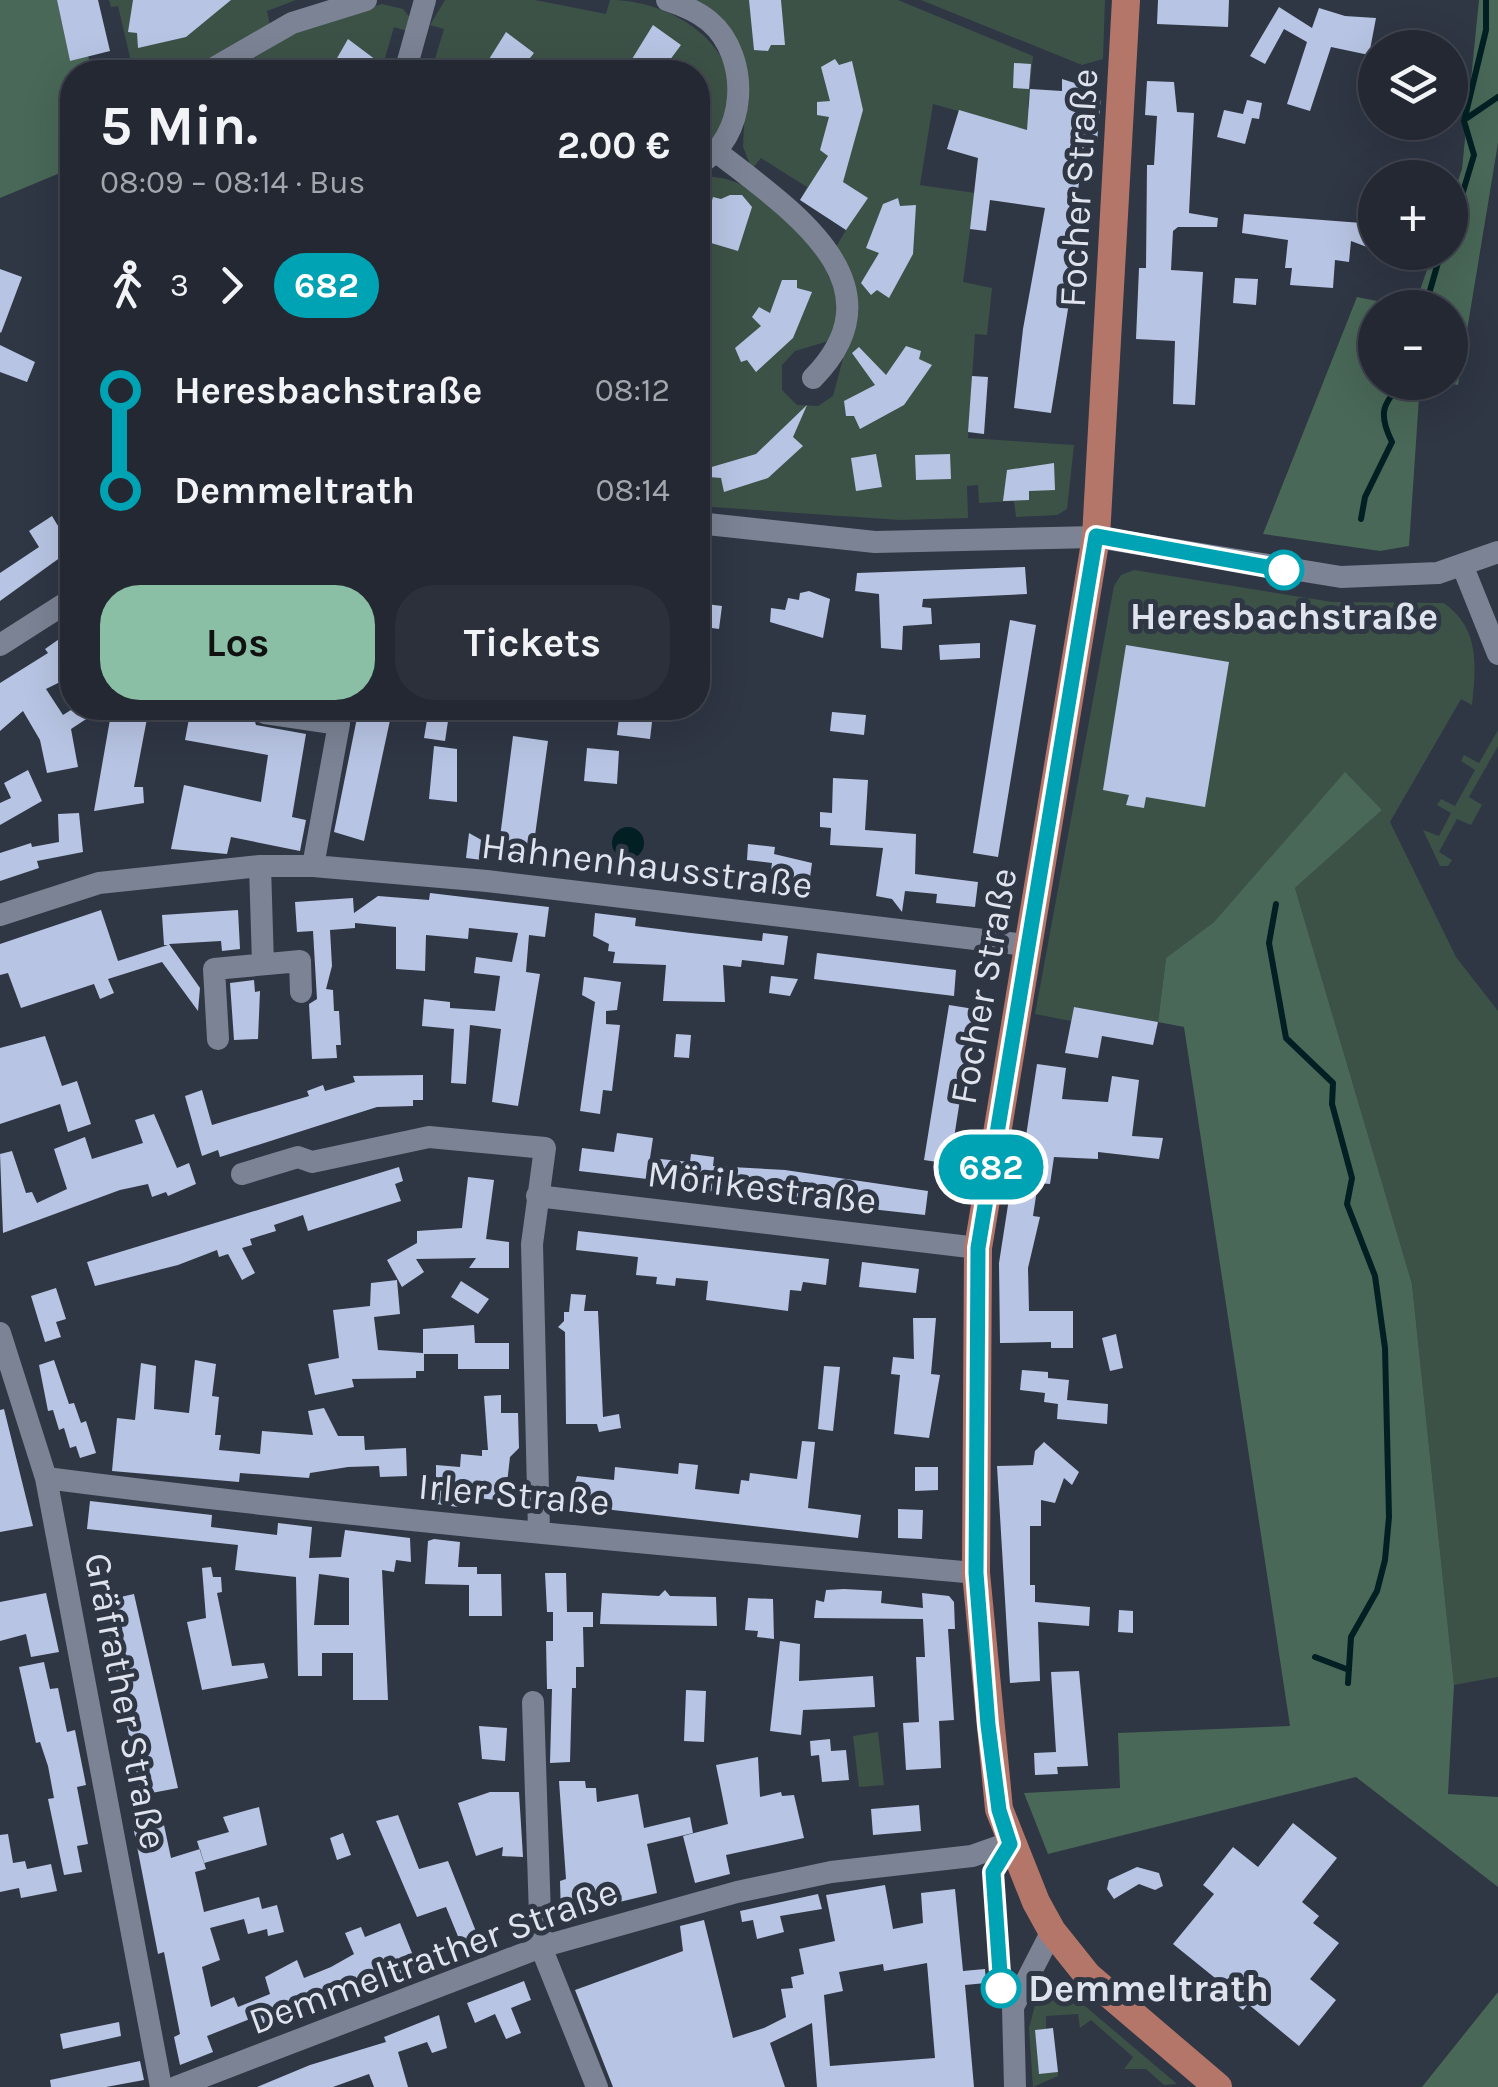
<!DOCTYPE html>
<html lang="de">
<meta charset="utf-8">
<style>
:root{--surface:#232833;--page:#2b303b;--text:#f1f3f6;--muted:#a3a6ac;--line:#40444e;--accent:#8abfa5}
body{margin:0;font-family:Karla,sans-serif;background:var(--page);color:var(--text);height:100vh;display:flex;flex-direction:column;font-size:38px;white-space:nowrap}
*{box-sizing:border-box;margin:0}
p{font-size:32px;color:var(--muted)}
.icon{flex:none;width:55px;height:55px;fill:none;stroke:currentColor;stroke-width:2;stroke-linecap:round;stroke-linejoin:round}
.map{position:relative;flex:1;overflow:hidden}
.side{position:absolute;left:60px;top:60px;width:650px;height:660px;display:flex;flex-direction:column;background:var(--surface);border-radius:40px;box-shadow:0 10px 40px #0002,0 0 0 2px var(--line)}
.side>*{flex:none}
.badge{padding:0 20px;border-radius:32px;font-size:35px;line-height:65px}
.controls{position:absolute;left:1358px;top:30px;display:grid;gap:20px}
.controls a{display:grid;place-items:center;width:110px;height:110px;border-radius:50%;background:var(--surface);box-shadow:0 10px 40px #0002,0 0 0 2px var(--line);font-size:50px}
.map>.badge{position:absolute;translate:-50% -50%;box-shadow:0 0 0 5px #fff}
.legs{display:flex;align-items:center;gap:15px;height:110px;padding:0 40px;font-size:32px}
.legs p{margin-inline-start:auto}
.overview{display:flex;align-items:center;justify-content:space-between;height:170px;padding:0 40px}
h1{font-size:55px;font-weight:700;line-height:75px}
.action{display:flex;gap:20px;margin-top:auto;padding:20px 40px}
.action a{flex:1;height:115px;border-radius:40px;background:var(--accent);color:#111;font-size:40px;font-weight:700;line-height:115px;text-align:center}
.action a+a{background:var(--page);color:var(--text)}
ul{padding:0 40px;list-style:none}
li{display:flex;align-items:center;gap:35px;height:100px;font-size:38px}
li i{display:grid;place-items:center;width:15px;height:100%;margin:0 12px;background:currentColor}
li i::after{content:'';width:25px;height:25px;margin:-12px;border:8px solid;border-radius:50%;background:var(--surface)}
li p{margin-inline-start:auto}
li:first-child i{background:linear-gradient(#0000 50%,currentColor 0)}
li:last-child i{background:linear-gradient(currentColor 50%,#0000 0)}
.map>svg:first-child{display:block}
</style>
<div class="map">
<svg width="1498" height="2087" viewBox="0 0 1498 2087">
<rect width="100%" height="100%" fill="#2f3644"/>
<path fill="#3d5247" d="M109,0H296L267,11L270,25L188,72H149L132,66L118,6L111,7Z
M445,0H535L606,14L610,0C694,0 779,80 698,153V72H431L444,29L430,25Z
M694,0H898L1033,56L1028,106L1038,133L933,104L920,185L975,193L963,282L992,288L987,335L975,334L968,438L1074,445L1067,509L1057,515L1016,517L1014,501L979,503L978,485L967,486L968,518L900,520L698,506V178C753,166 829,250 837,302C839,316 836,327 832,340L795,351L782,365V390L797,405L818,406L833,396L856,310L836,247L846,230L800,200L807,187L761,158L752,169L743,147L746,81Z
M921,0H1105L1103,59L1082,65Z
M382,4L403,9L411,19L407,31L394,27L381,72H231L306,26Z
M1134,570L1332,602L1444,603C1480,629 1476,665 1472,705L1461,699L1390,822L1456,957L1498,1011V1677L1454,1685L1412,1284L1295,888L1382,810L1345,773L1214,922L1166,958L1158,1022L1074,1007L1071,1021L1035,1014L1114,586L1121,575Z
M1498,730V746L1469,797L1482,805L1471,825L1457,819L1439,852L1452,860L1448,866H1440L1423,830L1439,836L1451,813L1437,805L1441,799L1455,806L1475,770L1461,761L1464,755L1479,763Z
M878,1732L884,1785L859,1787L853,1736Z
M1062,1992L1079,2001L1177,2084L1164,2085L1146,2069H1124L1133,2057L1091,2020L1080,2028L1078,2014L1046,2016V2029L1035,2030L1039,2073L1058,2072V2076L1033,2087L1029,2028L1035,2005L1046,1993Z"/>
<path fill="#496857" d="M0,0H57L70,61L88,56L94,72H72V168L0,198Z
M1479,0H1498V143L1458,385L1446,383L1450,382V308L1414,307L1433,253L1450,252V204L1462,169Z
M1357,297L1407,307L1375,308V382L1420,383L1409,546L1380,551L1263,534Z
M1345,772L1382,810L1295,888L1412,1284L1454,1685L1448,1794L1498,1797V1887L1356,1777L1048,1854L1024,1793L1120,1788L1118,1733L1290,1726L1184,1027L1158,1022L1166,958L1214,922Z
M1498,1992V2087H1422Z"/>
<path fill="#022023" d="M612 843a16 16 0 1 1 32 0a16 16 0 1 1-32 0Z"/>
<g fill="none" stroke-linecap="round" stroke-linejoin="round">
<path stroke="#022023" stroke-width="6" d="M1467,118L1498,97
M1450,235L1474,155L1464,121L1486,30V0
M1425,308L1441,252
M1361,519L1365,497L1392,442C1378,414 1382,404 1403,382
M1276,904L1269,943L1286,1038L1333,1083L1332,1104L1352,1178L1347,1204L1375,1276L1385,1348L1389,1517L1385,1560L1377,1591L1351,1637L1348,1683
M1315,1657L1349,1670"/>
</g>
<path fill="#b7c4e3" fill-rule="evenodd" d="M57,0H98L110,51L70,61Z
M133,0H231L186,37L138,48L137,33L128,32Z
M749,0H781L785,45H771L768,51L754,50Z
M1158,0H1229L1228,27L1157,24Z
M1279,7L1312,28L1319,8L1345,16L1376,18L1369,55L1331,47L1310,111L1287,104L1307,42L1284,29L1265,64L1250,56Z
M653,25L681,45L661,72H624Z
M506,32L534,53L519,72H481Z
M348,39L376,60L367,72H329Z
M835,59L839,65L852,61L863,110L843,182L868,198L846,230L800,200L828,156L820,150L829,117L817,115V102L830,101L821,67Z
M1014,63L1031,64L1029,89L1013,88Z
M1062,79L1097,90L1101,95L1097,142L1085,141L1070,246L1076,260L1051,413L1014,408L1023,329L1045,208L990,200L986,231L970,229L978,158L947,149L959,110L1027,130L1030,89L1062,91Z
M1147,81L1174,82L1177,112L1194,113L1189,213L1218,218L1217,227H1178L1173,231L1171,270L1203,272L1195,405L1173,404L1175,341L1136,339L1139,268H1146L1147,165H1154L1157,116L1145,115Z
M1247,100L1262,103L1259,119L1252,118L1245,144L1217,137L1224,110L1243,114Z
M730,195H742L752,207L738,251L701,240L713,197L721,199Z
M898,198L900,206L916,205L913,254L889,298L877,290L871,295L861,283L879,253L866,248L883,204Z
M1244,214L1375,224V250L1351,241L1349,262L1335,260L1333,288L1290,285L1292,268H1285L1288,240L1242,233Z
M0,269L22,277L1,333L0,332Z
M1235,278L1258,279L1256,305L1233,303Z
M782,280H797V288L812,292L793,338L756,372L747,360L741,362L735,348L761,326L752,317L759,307L770,313Z
M0,345L35,362L27,382L0,372Z
M906,346L921,351L919,359L932,365L904,405L860,429L854,416H846L844,401L875,385L852,353L859,347L886,375Z
M972,376L988,377L984,434L968,432Z
M807,405L793,437L803,446L768,478L724,492L721,478L698,476V471L756,454Z
M876,454L882,487L856,491L851,458Z
M950,454L951,479L916,480L915,455Z
M1054,463L1055,490L1029,491V500L1003,501L1007,470Z
M52,516L72,549L0,601V573L39,547L29,531Z
M1025,567L1027,594L923,599L922,607L931,608L932,624L903,626L902,650L881,648L879,594L855,591L857,573Z
M809,591L830,599L823,638L770,622L771,608L785,610L788,598L799,600L800,593Z
M698,603L722,606L719,629L698,626Z
M1010,620L1036,625L998,857L973,853Z
M72,630V676L46,689L63,715L74,708H103L71,729L78,767L47,773L40,740L23,711L0,731V683L48,653L45,649Z
M980,643V658L940,660L939,645Z
M1126,645L1229,662L1205,807L1146,797L1144,808L1126,805L1129,795L1103,790Z
M112,708H149L134,787H143L144,803L94,811Z
M191,708L245,717L247,708H251L256,725L306,734L292,817L306,820L300,851L231,837L227,854L171,849L184,785L261,802L268,755L185,740Z
M359,708L392,711L364,841L334,832Z
M429,708H450L445,741L424,738Z
M832,712L866,715L864,735L830,731Z
M619,718L652,722L650,739L617,735Z
M513,736L548,741L533,850L499,845Z
M434,746L457,749V802L429,799Z
M587,748L619,751L617,784L584,781Z
M28,770L42,801L0,825V803L11,798L4,783Z
M833,778L868,780L865,830L916,834L915,874L978,882L975,907L936,903L937,894L905,891L902,912L892,899L876,896L883,848L830,845L831,828L820,827V812L832,813Z
M79,813L83,852L37,861L39,868L0,881V853L31,843L32,847L59,842L58,814Z
M469,833L485,842L482,860L466,858Z
M748,844L775,847L774,854L812,863L807,899L768,894L772,863L747,860Z
M430,893L549,907L545,937L529,935L526,972L540,974L518,1106L492,1102L501,1029L470,1025L466,1084L451,1083L454,1029L422,1026L424,999L450,1002V1008L495,1011L500,976L474,973L476,957L512,962L518,933L469,928L468,939L426,935L425,971L396,969V927L355,923V928L330,930L332,966L326,989L333,990L334,1011H339L341,1045H336L337,1058L312,1059L309,1004L317,999L313,931L297,932L295,902L353,898L354,913L378,896L429,900Z
M101,910L118,961L168,945H164L162,915L238,910L240,949L222,951L221,941L169,944L200,988L198,1011L162,962L108,979L114,993L100,999L94,984L21,1008L8,973L0,975V944Z
M595,913L636,918L635,926L691,933L762,941L763,933L788,936L784,965L742,960L741,967L723,965L725,1002L663,1001L666,965L613,963L615,952L608,951L609,944L593,936Z
M817,953L956,970L954,996L814,979Z
M771,976L798,979L790,996L769,993Z
M584,977L621,982L617,1010L606,1011V1024L620,1025L612,1091L603,1090L600,1114L580,1111L595,1002L582,995Z
M254,980L255,992L260,991L258,1039L234,1040L230,983Z
M949,1005L974,1009L950,1164L924,1160Z
M1074,1007L1158,1022L1153,1045L1102,1036L1098,1058L1065,1053Z
M676,1034L691,1035L689,1058L674,1057Z
M45,1036L62,1086L77,1081L91,1124L68,1132L60,1104L0,1124V1048Z
M1037,1064L1066,1068L1062,1099L1108,1102L1112,1076L1139,1080L1132,1136L1163,1138L1159,1159L1098,1152V1159L1054,1157L1050,1184L1038,1183L1033,1216L1040,1217L1028,1268L1029,1311H1073V1348H1051V1342L1000,1343L999,1263L1019,1134L1026,1136Z
M423,1075V1100H413V1106L377,1107L220,1157L218,1150L202,1156L185,1096L202,1090L212,1125L309,1096L307,1091L323,1085L325,1091L355,1082L353,1076Z
M154,1114L177,1168L189,1163L196,1184L168,1196L166,1192L152,1197L148,1184L120,1190L3,1233L0,1154L12,1151L26,1193L32,1192L37,1203L67,1189L54,1149L85,1137L92,1159L143,1143L135,1120Z
M617,1133L653,1138L650,1158L690,1162L691,1154L714,1157L713,1166L785,1170L928,1191L925,1215L646,1184L647,1179L579,1171L582,1148L614,1152Z
M399,1167L403,1181L395,1184L401,1201L308,1231L303,1215L274,1225L276,1231L250,1239L252,1245L242,1248L255,1273L242,1280L228,1254L219,1257L217,1250L178,1265L95,1286L87,1262Z
M468,1177L494,1180L486,1239L509,1242V1268H469L476,1258L416,1259L424,1272L402,1287L387,1260L417,1243V1231L462,1228Z
M578,1231L829,1259L826,1285L803,1282L801,1291L790,1290L788,1311L706,1300L708,1281L676,1278L675,1286L656,1284L657,1277L636,1275L638,1257L576,1250Z
M862,1262L919,1269L916,1293L859,1287Z
M397,1280L400,1314L374,1317L378,1350L423,1353V1329L474,1325L475,1343H509V1369H458V1354H424V1371H416V1378L352,1379L354,1387L315,1395L308,1364L339,1358L333,1310L370,1306L371,1283Z
M461,1281L489,1299L478,1314L451,1297Z
M56,1288L66,1319L56,1322L61,1337L45,1342L31,1296Z
M571,1294L586,1295L584,1311H598L603,1417L619,1414L621,1428L599,1432L597,1424H566L565,1332L558,1327L564,1321V1312H569Z
M913,1318H936L931,1374L940,1375L929,1438L894,1434L900,1375L891,1374L893,1357L914,1359Z
M1116,1334L1123,1368L1110,1371L1102,1338Z
M54,1360L69,1404L74,1403L81,1423L86,1421L96,1453L80,1458L76,1446L70,1448L64,1428L59,1430L53,1410L48,1411L39,1365Z
M195,1360L216,1364L212,1396L219,1397L215,1435H221L219,1450L260,1454L262,1431L313,1435L308,1411L324,1408L338,1436H364L365,1450L406,1448L407,1476L380,1477L379,1466L348,1467L310,1473L309,1478L240,1473L239,1482L112,1471L117,1418L135,1420L141,1363L156,1366L154,1409L189,1413Z
M824,1366L840,1367L833,1431L818,1429Z
M1022,1370L1048,1372V1378L1069,1380L1067,1400L1108,1404L1107,1424L1057,1419L1058,1404L1044,1402L1045,1393L1020,1390Z
M501,1395V1413H518L519,1448L510,1457L505,1501L459,1496L458,1507L436,1504V1465L460,1467L461,1454L482,1456V1450H488L484,1396Z
M4,1409L33,1526L0,1532V1410Z
M802,1441L815,1442L808,1508L861,1515L858,1538L569,1505L577,1476L614,1480L615,1467L678,1474L679,1463L698,1465L695,1489L739,1494L741,1480L749,1481L750,1473L797,1479Z
M1044,1442L1079,1472L1072,1485L1064,1478L1055,1503L1041,1500V1526H1030V1585H1035V1602L1090,1607L1089,1626L1038,1622L1040,1681L1010,1683L997,1466L1033,1465L1035,1451Z
M915,1467H938V1490L915,1491Z
M90,1501L212,1515L211,1527L277,1535L278,1523L312,1527L309,1558L341,1557L345,1530L410,1538L411,1562L396,1560L394,1572L382,1570L388,1700H353V1653H322V1676H298L296,1577L235,1570L238,1545L87,1529ZM319,1574L349,1578V1625H314Z
M898,1509L923,1510L922,1539L898,1538Z
M434,1539L460,1542L458,1567H477V1574H501L502,1616H469V1585L425,1584L428,1541Z
M211,1567L213,1577H221L222,1592L217,1593L232,1666L264,1663L268,1678L202,1690L187,1622L206,1618L202,1568Z
M545,1573H566L567,1612H593V1627H583L584,1667H576V1688H572L570,1762L550,1763L552,1689H547L546,1641H553V1612H547Z
M844,1589L882,1591L881,1603L923,1608L922,1593L949,1596L954,1602L955,1629H948L954,1720L939,1721L941,1768L906,1770L903,1723L919,1722L916,1657H925L923,1619L814,1618L816,1600L824,1602L826,1590Z
M665,1590L670,1596L716,1597L717,1626L600,1624L602,1593L659,1596Z
M46,1593L59,1652L31,1657L26,1634L0,1641V1602Z
M134,1594L178,1788L141,1795L102,1601Z
M748,1598L773,1599L774,1639L757,1637L758,1631L745,1630Z
M1119,1610L1133,1611V1633L1118,1632Z
M780,1641L800,1644L799,1681L873,1676L875,1707L803,1710L801,1735L770,1731Z
M44,1662L50,1689L58,1688L67,1732L75,1730L86,1785L77,1787L88,1844L77,1846L82,1872L64,1875L48,1799L54,1798L48,1766L40,1742L36,1743L19,1667Z
M1079,1671L1088,1766L1057,1767L1058,1774L1035,1775L1034,1753L1056,1752L1051,1672Z
M686,1690L706,1691L704,1742L684,1741Z
M479,1726L507,1728L505,1761L482,1759Z
M830,1739L831,1751L846,1750L849,1780L822,1782L819,1755L811,1756L810,1741Z
M758,1757L760,1797L781,1792L782,1796L794,1795L804,1838L726,1855L730,1874L695,1883L683,1836L728,1824L716,1765Z
M559,1781H585L586,1788H596L597,1802L638,1794L644,1828L690,1817L693,1833L647,1844L657,1893L561,1916L560,1881L566,1879Z
M490,1792H519L523,1857L502,1856L503,1847L476,1856L458,1803Z
M919,1805L921,1831L873,1835L871,1809Z
M259,1807L267,1845L204,1863L197,1841L229,1832L223,1817Z
M398,1815L419,1869L448,1861L481,1944L464,1951L446,1907L417,1917L376,1821Z
M1293,1823L1337,1858L1302,1902L1319,1916L1313,1923L1339,1943L1310,1979L1336,2000L1299,2046L1248,2004L1243,2010L1220,1991L1225,1986L1173,1944L1214,1894L1203,1885L1233,1847L1258,1867Z
M164,1825L171,1858L200,1849L206,1869L195,1872L204,1912L259,1897L262,1909L277,1905L284,1932L268,1936L267,1929L248,1934L244,1919L210,1928L220,1960L202,1967L211,2007L234,1997L238,2007L270,1994L265,1977L297,1960L304,1978L331,1967L354,1954L345,1933L361,1927L365,1937L400,1923L418,1968L261,2032L255,2017L207,2036L213,2052L180,2065L174,2037L180,2034L164,1952L158,1954L134,1831Z
M343,1833L351,1855L337,1860L330,1838Z
M8,1834L13,1863L25,1861L27,1869L51,1864L57,1891L21,1898L19,1888L0,1892V1835Z
M1137,1867L1159,1873L1163,1886L1155,1890L1139,1884L1114,1899L1107,1889L1109,1880Z
M885,1885L893,1929L923,1923L921,1893L955,1889L963,1971L985,1969L986,1983L965,1985L974,2087H817L812,2023L770,2043L785,2087H613L575,1990L683,1951L680,1926L704,1920L733,2038L764,2028L786,2017L781,1989L793,1988L791,1977L804,1974L799,1949L835,1941L826,1895ZM927,1963L935,2058L830,2066L824,1995L843,1991L839,1972L883,1964L884,1971Z
M818,1894L822,1909L780,1916L784,1932L757,1939L753,1920L742,1922L740,1911Z
M524,1981L531,2000L511,2008L521,2033L506,2039L495,2014L475,2023L467,2003Z
M439,2015L447,2048L432,2053L427,2042L398,2052L408,2087H374L369,2074L333,2087H257L310,2065L386,2042L384,2037Z
M119,2022L121,2036L63,2049L60,2034Z
M1053,2028L1058,2072L1039,2074L1035,2030Z
M140,2061L144,2080L106,2087H51L50,2080Z"/>
<g fill="none" stroke-linecap="round" stroke-linejoin="round">
<path stroke="#7b8394" stroke-width="22" d="M667,0C682,5 697,11 709,21C752,57 747,140 698,164
M207,72L292,23L366,0
M405,72L425,0
M717,152C788,208 906,283 813,378
M698,523L875,542L1096,537L1341,577L1438,573L1498,552
M1463,567L1498,654
M0,645L72,599
M265,713L339,724L313,866
M260,866L263,964
M0,915L99,883L260,866H313L487,881L1026,945
M218,1039L214,969L300,961L301,992
M242,1174L298,1157L312,1162L429,1137L545,1148L532,1244L539,1532
M537,1196L978,1248
M0,1333L46,1478L161,2087
M46,1478C355,1518 666,1545 976,1573
M533,1702L541,1947L597,2087
M176,2087L541,1947L737,1892L831,1872L972,1856L1009,1843
M1015,2087L1013,2007L1052,1931"/>
<path stroke="#b5766a" stroke-width="28" d="M1126,0L1096,537L978,1248L976,1573L999,1809L1036,1902L1052,1931L1088,1976L1218,2087"/>
</g>
<g fill="none" stroke-linecap="round" stroke-linejoin="round">
<defs>
<path id="line-1" d="M1001,1988L993,1872L1010,1844L999,1810L988,1725L976,1573L978,1248L1096,536L1284,570"/>
</defs>
<use href="#line-1" stroke="#fff" stroke-width="22"/>
<use href="#line-1" stroke="#00a3b4" stroke-width="15"/>
</g>
<g fill="#fff" stroke="#00a3b4" stroke-width="5">
<circle cx="1284" cy="570" r="18"/>
<circle cx="1001" cy="1988" r="18"/>
</g>
<g text-anchor="middle" stroke-width="10" stroke-linejoin="round" paint-order="stroke">
<g font-size="38" fill="#dfe3ed" stroke="#2f3644">
<text transform="translate(1078 188) rotate(-87)" y="13">Focher Straße</text>
<text transform="translate(647 865) rotate(7)" y="13">Hahnenhausstraße</text>
<text transform="translate(983 986) rotate(-80)" y="13">Focher Straße</text>
<text transform="translate(762 1187) rotate(7)" y="13">Mörikestraße</text>
<text transform="translate(514 1494) rotate(5)" y="13">Irler Straße</text>
<text transform="translate(126 1701) rotate(79)" y="13">Gräfrather Straße</text>
<text transform="translate(433 1956) rotate(-20)" y="13">Demmeltrather Straße</text>
</g>
<g font-size="38" font-weight="bold" fill="#dfe3ed" stroke="#2f3644">
<text x="1284" y="629">Heresbachstraße</text>
<text x="1028" y="2001" text-anchor="start">Demmeltrath</text>
</g>
</g>
</svg>
<div class="controls">
<a><svg class="icon" aria-label="layers" viewBox="0 0 24 24"><path d="M12 4l9 5-9 5-9-5zM3 14l9 5 9-5"/></svg></a>
<a>+</a>
<a>−</a>
</div>
<b class="badge" style="left:991px;top:1167px;background:#00a3b4;color:#fff">682</b>
<section class="side">
<div class="overview"><div><h1>5 Min.</h1><p>08:09 – 08:14 · Bus</p></div><b>2.00 €</b></div>
<div class="legs"><svg class="icon" aria-label="walk" viewBox="0 0 24 24"><circle cx="13" cy="4" r="2"/><path d="M13 8l-2 6 4 7M11 14l-3 7M7 12l3-4h3l4 4"/></svg>3<svg class="icon" aria-label="forward" viewBox="0 0 24 24"><path d="M9 5l7 7-7 7"/></svg><b class="badge" style="background:#00a3b4;color:#fff">682</b></div>
<ul>
<li><i style="color:#00a3b4"></i><b>Heresbachstraße</b><p>08:12</p></li>
<li><i style="color:#00a3b4"></i><b>Demmeltrath</b><p>08:14</p></li>
</ul>
<div class="action"><a>Los</a><a>Tickets</a></div>
</section>
</div>
